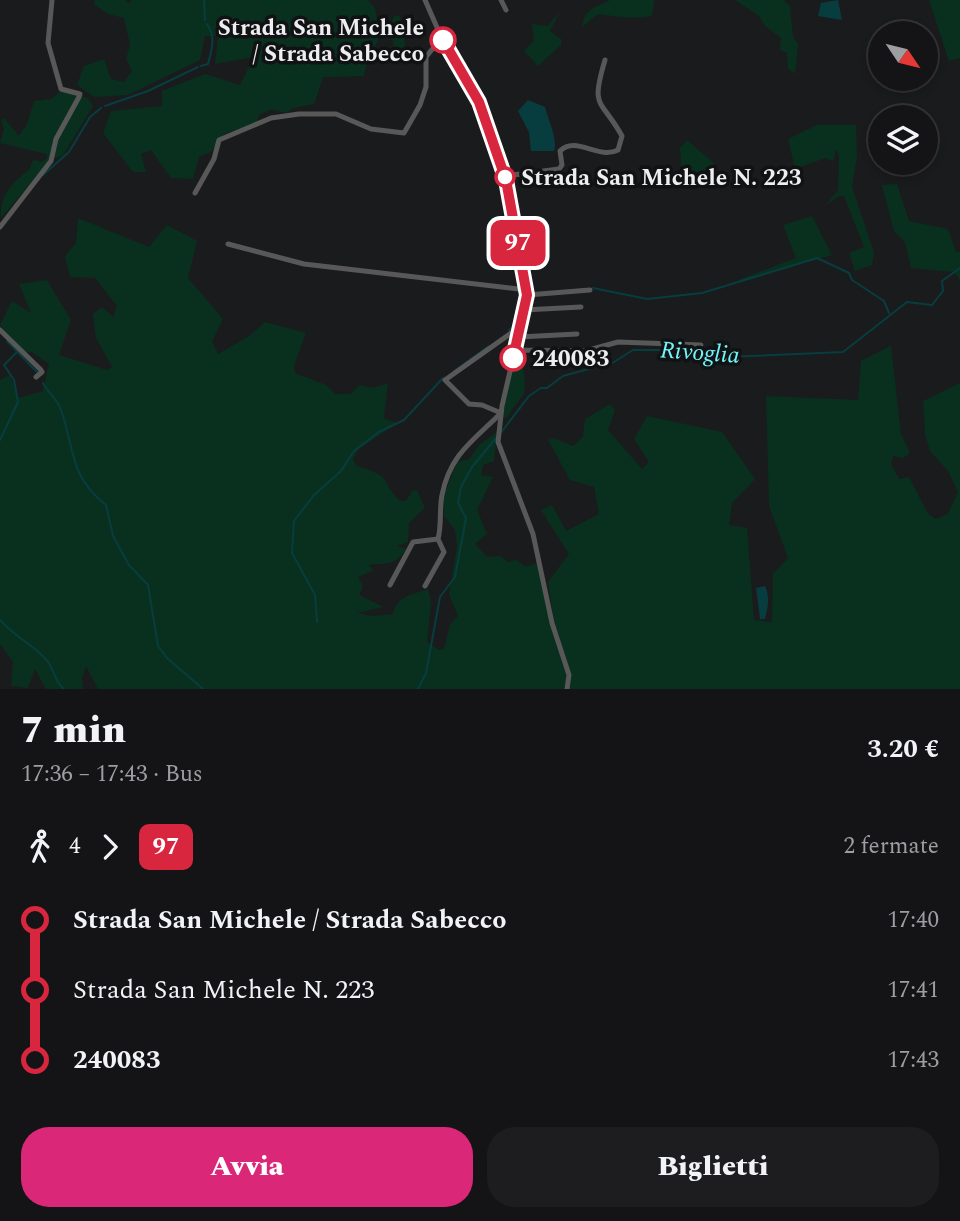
<!DOCTYPE html>
<html lang="it">
<meta charset="utf-8">
<style>
:root{--surface:#141416;--page:#1d1d1f;--text:#f1f3f6;--muted:#9d9ea1;--line:#333335;--accent:#db2777}
body{margin:0;font-family:Spectral,serif;background:var(--page);color:var(--text);height:100vh;display:flex;flex-direction:column;font-size:26px;white-space:nowrap}
*{box-sizing:border-box;margin:0}
p{font-size:23px;color:var(--muted)}
.icon{flex:none;width:38px;height:38px;fill:none;stroke:currentColor;stroke-width:2;stroke-linecap:round;stroke-linejoin:round}
.map{position:relative;height:689px;overflow:hidden}
.details{display:flex;flex-direction:column;background:var(--surface);flex:1}
.details>*{flex:none}
.badge{padding:0 14px;border-radius:10px;font-size:24px;line-height:46px}
.needle{width:46px;rotate:125deg}
.fabs{position:absolute;left:868px;top:21px;display:grid;gap:14px}
.fabs a{display:grid;place-items:center;width:70px;height:70px;border-radius:50%;background:var(--surface);box-shadow:0 4px 10px #0003,0 0 0 2px var(--line);font-size:35px}
.map>.badge{position:absolute;translate:-50% -50%;box-shadow:0 0 0 4px #fff}
.legs{display:flex;align-items:center;gap:10px;height:77px;padding:0 21px;font-size:23px}
.legs p{margin-inline-start:auto}
.headline{display:flex;align-items:center;justify-content:space-between;height:119px;padding:0 21px}
h1{font-size:38px;font-weight:800;line-height:52px}
.cta{display:flex;gap:14px;margin-top:auto;padding:14px 21px}
.cta a{flex:1;height:80px;border-radius:28px;background:var(--accent);color:#fff;font-size:28px;font-weight:800;line-height:80px;text-align:center}
.cta a+a{background:var(--page);color:var(--text)}
ul{padding:0 21px;list-style:none}
li{display:flex;align-items:center;gap:24px;height:70px;font-size:26px}
li i{display:grid;place-items:center;width:10px;height:100%;margin:0 9px;background:currentColor}
li i::after{content:'';width:18px;height:18px;margin:-9px;border:5px solid;border-radius:50%;background:var(--surface)}
li p{margin-inline-start:auto}
li:first-child i{background:linear-gradient(#0000 50%,currentColor 0)}
li:last-child i{background:linear-gradient(currentColor 50%,#0000 0)}
.map>svg:first-child{display:block}
</style>
<div class="map">
<svg width="960" height="689" viewBox="0 0 960 689">
<rect width="100%" height="100%" fill="#1a1b1d"/>
<path fill="#09301e" d="M95,0H125L129,4L131,0H368L375,8L378,26L391,24L394,16H400L408,62H394L393,40L379,37C374,52 367,59 364,76L323,77L314,104L293,108L286,113L271,109L259,115L257,123L224,134L212,151L199,157L193,179L171,178L151,150L141,154L146,172H133L103,133L111,111L162,106V91L205,74L240,85L254,57L215,64L218,36H205L200,60L128,95L94,97L77,85L84,66L104,59L111,79L124,82L132,71L126,59L130,45L124,18L108,14L94,4Z
M610,0H654L652,16C634,19 616,17 598,14L582,27C584,7 597,8 610,0Z
M735,0H784L790,6L793,37L798,44L795,74L788,68L787,53L780,50L781,38L765,26L759,16Z
M929,0H960V58L949,61Z
M560,11L550,31L561,39V45L538,66L524,51L534,41L532,24L548,26Z
M61,91L88,98L93,106L63,155L49,161L1,218C0,194 12,183 29,170L33,160L42,162L48,157L46,154L0,143L4,129L1,120L4,118L19,136L27,124L34,101L51,99Z
M817,125H856L857,156L852,187L874,252L872,265L855,271L849,253L864,247L844,196H839L825,206L838,190L839,156L836,149L833,161L825,158L795,169L788,139Z
M687,140L716,165V167L682,176L680,148Z
M897,184L909,221L948,229L956,252H960V280L954,272L911,268L905,242L894,231L882,185Z
M812,216L832,255L738,283V280L796,258L783,225Z
M78,218L149,247L167,225L197,241L188,278L223,319L212,341L218,354L248,337L265,322L306,333L294,366L295,373L326,385L335,394H351L359,385L373,388L388,383L384,418L397,423L359,449L353,459L357,466C396,478 378,479 400,501H406L412,491L417,490L425,508L409,523L408,542L397,546L406,549C396,566 385,563 368,565L374,570L358,577L363,586L359,595L383,607L357,613L372,616L393,614C397,596 411,595 428,589L431,603L427,642L439,650L444,649L450,624L458,616L449,594L457,548L455,530L444,516L443,498L457,462L469,459L479,445L497,432L494,461L483,465L481,475L493,477L477,510L487,534L475,544L487,557L500,556L508,562L516,560L526,567L537,563L567,676L565,689H98L86,666L82,678L83,689H46L35,669L28,688L11,686L13,662L0,644V380L10,375L18,398L43,391L49,364L32,352L22,353L0,325L12,301L31,313L19,284L47,280L71,320L59,355L107,370L112,367L96,338L93,314L102,307L113,317L117,306L95,278L70,277L65,256L76,243Z
M891,346L901,434L910,453L903,458L893,456L891,464L899,479L909,477L928,514L936,519L948,514L958,492L948,471L930,451L925,434L923,401L960,383V689H568V664L554,622L548,582L569,554L541,510L552,505L566,531L599,514L594,487L570,480L548,440L554,438L573,446L583,437L585,419L610,404L615,410L608,430L642,469L649,462L634,439L647,416L722,432L755,479L732,503L729,525L747,528L754,620L772,622L773,574L788,558L769,506L766,396L858,400L861,361Z
M514,365L523,367C528,405 522,390 507,418L502,417Z"/>
<path fill="#083d3f" d="M838,0L842,20L818,16L821,3Z
M528,100L545,107C548,119 558,140 554,151H531L529,132L518,111Z
M765,586C770,597 768,607 765,619H760L756,588Z"/>
<g fill="none" stroke-linecap="round" stroke-linejoin="round">
<path stroke="#083d3f" stroke-width="2" d="M204,0L205,20
M201,66L208,64C212,48 216,38 207,24
M105,106L148,91L198,67
M43,175L69,152L90,117L101,108
M593,288L647,299L702,293L817,258L849,273L852,280L884,301L889,313
M509,330L519,322
M7,341L37,372
M454,371L489,346
M43,383C48,393 57,398 61,410C75,450 69,476 106,505L113,536L129,565L148,585L158,646L167,658L203,689
M500,434L529,396L541,388H547L563,376L614,362L633,350H680L726,357L843,352L907,302L932,305L943,291L942,281L960,268
M0,440L18,402L14,380L4,365L16,353
M0,620C14,637 42,650 50,665C56,675 55,682 64,689
M317,622L315,595L292,553L294,521L314,495L341,471L354,451L379,432L404,420L443,378
M418,689L426,673L440,597L455,577L466,518L458,503L461,487L472,467L496,438"/>
<path stroke="#595859" stroke-width="5" d="M425,0L439,32L479,102L506,180L513,212L527,298L502,406L498,442L533,534L552,623L569,675L567,689
M501,0L506,10
M505,176L559,169L562,165L560,151C576,135 598,160 618,150L622,136C601,98 590,110 605,60
M195,193L214,159L219,140L271,118L299,114H336L371,129L404,133L420,105L426,87V57L442,37
M0,227L51,161L56,139L79,97L80,94L61,89L48,43L52,0
M228,244L304,264L527,290
M527,295L590,290
M524,310L581,307
M0,330L40,369L42,372L36,377
M519,337L577,334
M515,350L585,351L618,342L701,345
M390,585L413,542L438,539C442,524 439,510 442,495C450,454 474,440 501,413L482,405L469,404L445,380L521,326
M425,586L444,552L438,539"/>
</g>
<g fill="none" stroke-linecap="round" stroke-linejoin="round">
<defs>
<path id="line-1" d="M443,40L479,102L506,180L527,295L513,358"/>
</defs>
<use href="#line-1" stroke="#fff" stroke-width="16"/>
<use href="#line-1" stroke="#d7263d" stroke-width="10"/>
</g>
<g fill="#fff" stroke="#d7263d" stroke-width="3.5">
<circle cx="443" cy="40" r="12"/>
<circle cx="505" cy="177" r="9"/>
<circle cx="513" cy="358" r="12"/>
</g>
<g text-anchor="middle" stroke-width="7" stroke-linejoin="round" paint-order="stroke">
<g font-size="23" font-weight="bold" fill="#eeeef0" stroke="#111214" text-anchor="start">
<text x="424" y="35" text-anchor="end">Strada San Michele<tspan x="424" dy="26">/ Strada Sabecco</tspan></text>
<text x="521" y="185">Strada San Michele N. 223</text>
<text x="532" y="366">240083</text>
</g>
<g font-size="24" font-style="italic" fill="#71f5fa" stroke="#111214">
<text transform="translate(700 352) rotate(4)" y="8">Rivoglia</text>
</g>
</g>
</svg>
<div class="fabs">
<a><svg class="needle" viewBox="-14 -14 28 28"><path d="M0-13l5 13h-10z" fill="#e53935"/><path d="M0 13l5-13h-10z" fill="#9d9ea1"/></svg></a>
<a><svg class="icon" aria-label="layers" viewBox="0 0 24 24"><path d="M12 4l9 5-9 5-9-5zM3 14l9 5 9-5"/></svg></a>
</div>
<b class="badge" style="left:518px;top:243px;background:#d7263d;color:#fff">97</b>
</div>
<section class="details">
<div class="headline"><div><h1>7 min</h1><p>17:36 – 17:43 · Bus</p></div><b>3.20 €</b></div>
<div class="legs"><svg class="icon" aria-label="walk" viewBox="0 0 24 24"><circle cx="13" cy="4" r="2"/><path d="M13 8l-2 6 4 7M11 14l-3 7M7 12l3-4h3l4 4"/></svg>4<svg class="icon" aria-label="forward" viewBox="0 0 24 24"><path d="M9 5l7 7-7 7"/></svg><b class="badge" style="background:#d7263d;color:#fff">97</b><p>2 fermate</p></div>
<ul>
<li><i style="color:#d7263d"></i><b>Strada San Michele / Strada Sabecco</b><p>17:40</p></li>
<li><i style="color:#d7263d"></i><span>Strada San Michele N. 223</span><p>17:41</p></li>
<li><i style="color:#d7263d"></i><b>240083</b><p>17:43</p></li>
</ul>
<div class="cta"><a>Avvia</a><a>Biglietti</a></div>
</section>
